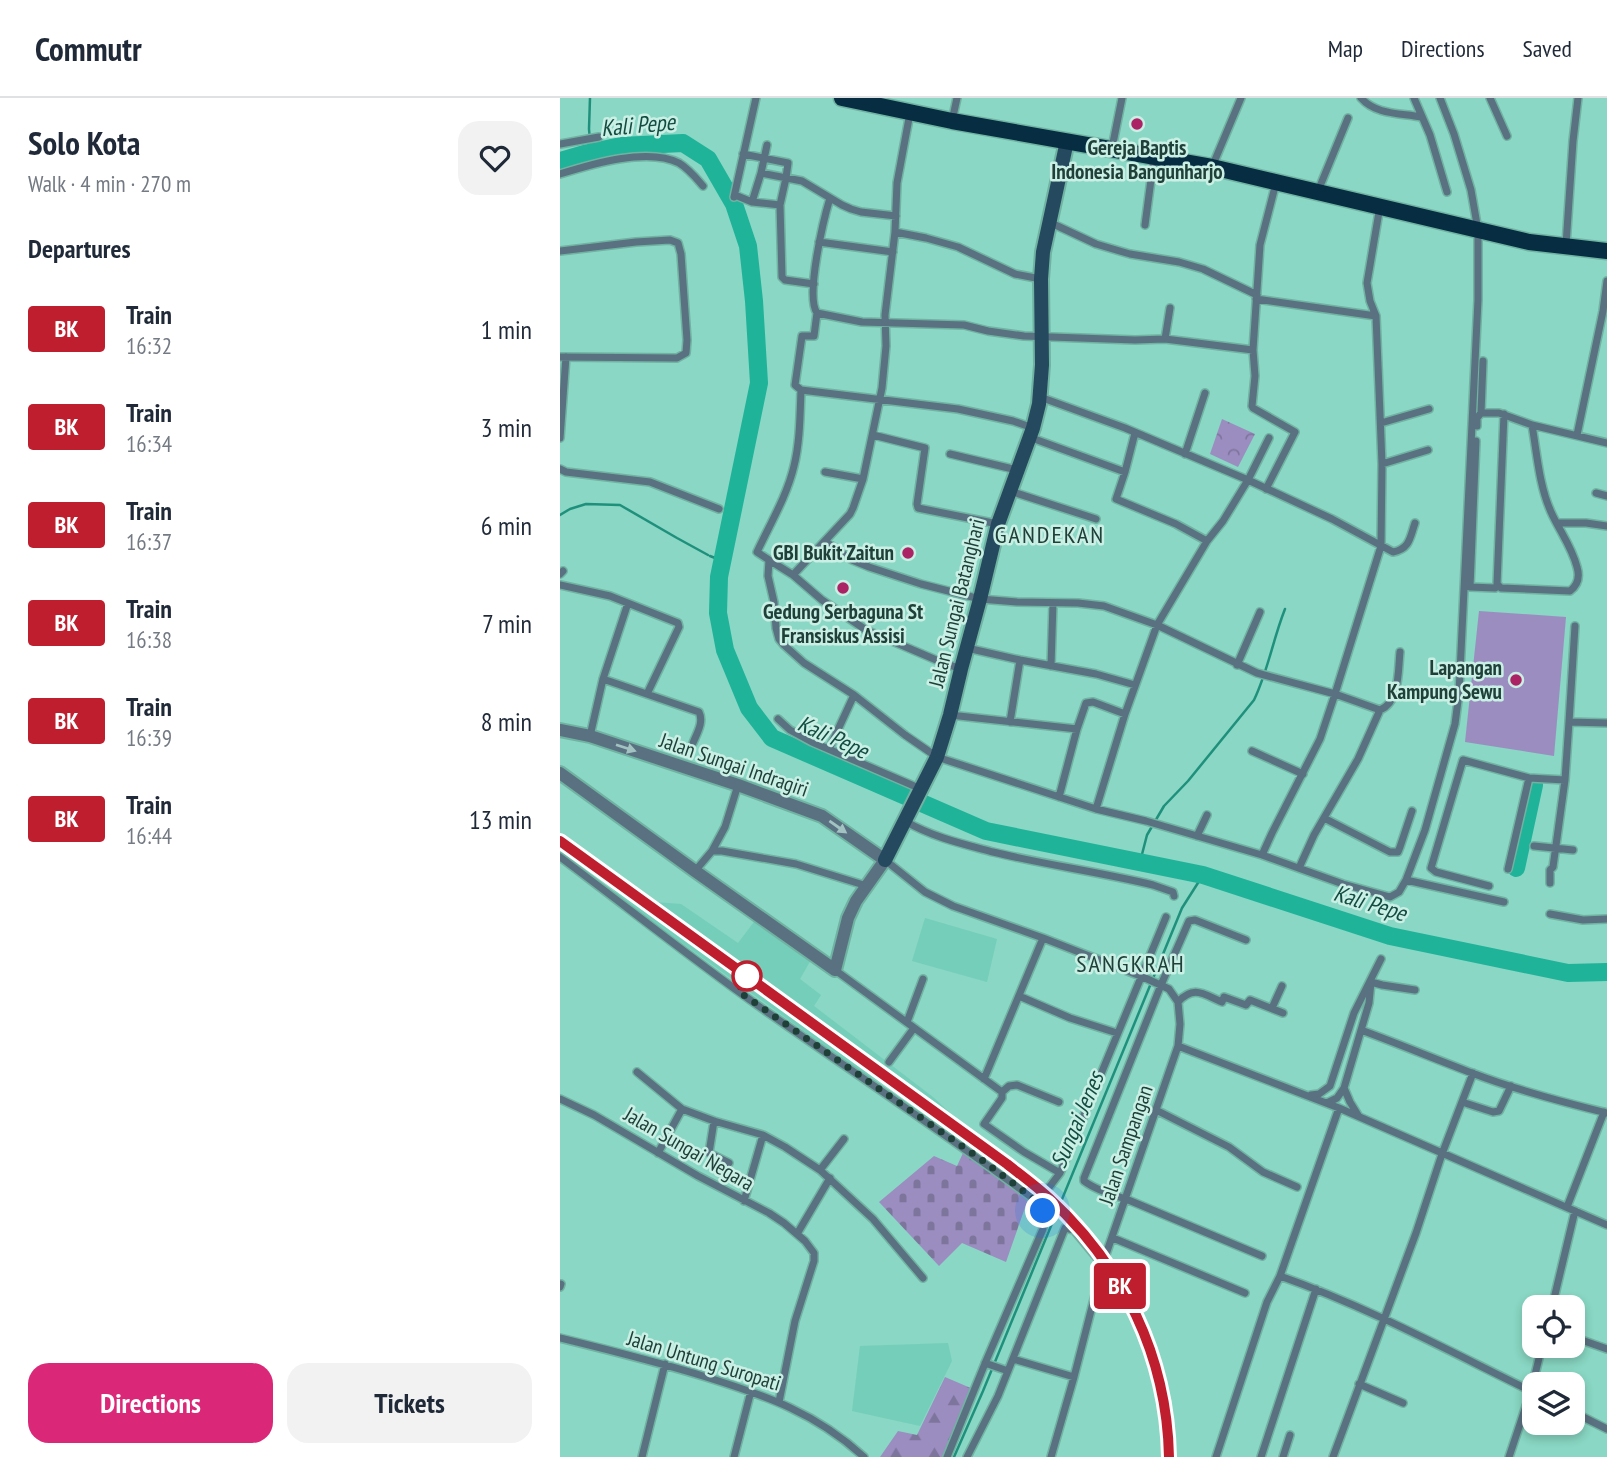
<!DOCTYPE html>
<meta charset="utf-8">
<style>
:root{--surface:#fff;--page:#f2f2f3;--text:#1f2937;--muted:#747a83;--line:#e0e1e3;--accent:#db2777}
body{margin:0;font-family:"PT Sans Narrow",sans-serif;background:var(--page);color:var(--text);height:100vh;display:flex;flex-direction:column;font-size:26px;white-space:nowrap}
*{box-sizing:border-box;margin:0}
p{font-size:23px;color:var(--muted)}
.icon{flex:none;width:38px;height:38px;fill:none;stroke:currentColor;stroke-width:2;stroke-linecap:round;stroke-linejoin:round}
.map{position:relative;flex:1;overflow:hidden}
.panel{display:flex;flex-direction:column;background:var(--surface);width:560px}
.panel>*{flex:none}
.badge{padding:0 14px;border-radius:5px;font-size:24px;line-height:46px}
.tools{position:absolute;left:962px;top:1197px;display:grid;gap:14px}
.tools a{display:grid;place-items:center;width:63px;height:63px;border-radius:14px;background:var(--surface);box-shadow:0 4px 10px #0003;font-size:35px}
.you{position:absolute;width:35px;height:35px;margin:-18px;border:5px solid #fff;border-radius:50%;background:#1a73e8;box-shadow:0 0 0 10px #1a73e833}
.map>.badge{position:absolute;translate:-50% -50%;box-shadow:0 0 0 4px #fff}
h2{padding:0 28px;font-size:26px;line-height:63px}
.round{display:grid;place-items:center;flex:none;width:74px;height:74px;border-radius:21px;background:var(--page)}
.overview{display:flex;align-items:center;justify-content:space-between;height:119px;padding:0 28px}
h1{font-size:33px;font-weight:600;line-height:52px}
.cta{display:flex;gap:14px;margin-top:auto;padding:14px 28px}
.cta a{flex:1;height:80px;border-radius:21px;background:var(--accent);color:#fff;font-size:28px;font-weight:600;line-height:80px;text-align:center}
.cta a+a{background:var(--page);color:var(--text)}
ul{padding:0;list-style:none}
li{display:flex;align-items:center;gap:21px;height:98px;padding:0 28px}
li div{flex:1}
li b{display:block;font-size:26px}
li em{font-style:normal}
li .badge{min-width:77px;font-weight:700;text-align:center}
header{display:flex;align-items:center;gap:42px;box-sizing:border-box;height:98px;padding:0 35px;background:var(--surface);border-bottom:2px solid var(--line)}
header strong{font-size:33px}
nav{display:flex;gap:38px;margin-inline-start:auto;font-size:24px}
main{display:flex;flex:1;min-height:0}
.map>svg:first-child{display:block}
</style>
<header>
<strong>Commutr</strong>
<nav><a>Map</a><a>Directions</a><a>Saved</a></nav>
</header>
<main>
<section class="panel">
<div class="overview"><div><h1>Solo Kota</h1><p>Walk · 4 min · 270 m</p></div><a class="round"><svg class="icon" aria-label="heart" viewBox="0 0 24 24"><path d="M12 20l-8-8c-3-5 5-10 8-4 3-6 11-1 8 4z"/></svg></a></div>
<h2>Departures</h2>
<ul>
<li><span class="badge" style="background:#be1e2d;color:#fff">BK</span><div><b>Train</b><p>16:32</p></div><em>1 min</em></li>
<li><span class="badge" style="background:#be1e2d;color:#fff">BK</span><div><b>Train</b><p>16:34</p></div><em>3 min</em></li>
<li><span class="badge" style="background:#be1e2d;color:#fff">BK</span><div><b>Train</b><p>16:37</p></div><em>6 min</em></li>
<li><span class="badge" style="background:#be1e2d;color:#fff">BK</span><div><b>Train</b><p>16:38</p></div><em>7 min</em></li>
<li><span class="badge" style="background:#be1e2d;color:#fff">BK</span><div><b>Train</b><p>16:39</p></div><em>8 min</em></li>
<li><span class="badge" style="background:#be1e2d;color:#fff">BK</span><div><b>Train</b><p>16:44</p></div><em>13 min</em></li>
</ul>
<div class="cta"><a>Directions</a><a>Tickets</a></div>
</section>
<div class="map">
<svg width="1047" height="1359" viewBox="0 0 1047 1359">
<defs>
<pattern id="forest-firs" width="22" height="20" patternUnits="userSpaceOnUse" patternTransform="scale(1.75)"><rect width="22" height="20" fill="#9b8dc0"/><path d="M5 1l3.5 6h-7zM16 11l3.5 6h-7z" fill="#7e759d"/></pattern>
<pattern id="cemetery-stones" width="16" height="16" patternUnits="userSpaceOnUse" patternTransform="scale(1.75)"><rect width="16" height="16" fill="#9b8dc0"/><path d="M2 7V4a2 2 0 0 1 4 0v3zM10 15v-3a2 2 0 0 1 4 0v3z" fill="#7e759d"/></pattern>
<pattern id="park-crowns" width="20" height="18" patternUnits="userSpaceOnUse" patternTransform="scale(1.75)"><rect width="20" height="18" fill="#9b8dc0"/><path d="M2 6a3 3 0 1 1 6 0M12 15a3 3 0 1 1 6 0" fill="none" stroke="#7e759d"/></pattern>
</defs>
<rect width="100%" height="100%" fill="#89d7c4"/>
<path fill="#74ceb9" d="M0,736L94,804L121,806L178,845L197,820L252,860L240,881L261,897L254,908L373,999L413,1036L408,1042L332,990L302,975L58,799L51,786L0,749Z
M365,820L437,841L427,884L352,863Z
M388,1245L392,1263L360,1328L292,1313L300,1248Z"/>
<path fill="#9b8dc0" d="M919,513L1006,519L994,658L905,644Z"/>
<path fill="url(#forest-firs)" d="M385,1279L413,1291L382,1359H320L338,1333L357,1337Z"/>
<path fill="url(#cemetery-stones)" d="M403,1055L468,1101L446,1164L402,1145L379,1168L319,1104L374,1058L397,1068Z"/>
<path fill="url(#park-crowns)" d="M662,321L695,336L678,369L650,356Z"/>
<g fill="none" stroke-linecap="round" stroke-linejoin="round">
<path stroke="#1f907c" stroke-width="2.5" d="M30,0L29,31L31,54
M0,417L10,411L26,406L60,407L117,440L148,457
M150,458L160,462L159,479
M580,764L587,737L604,708L628,683L694,602C708,573 713,541 725,511
M394,1359L423,1293L622,810L643,777"/>
<path stroke="#1fb399" stroke-width="18" d="M0,63L28,55L61,48L123,45L148,61L174,106L188,148L194,203L199,285L159,479L158,515L165,552L189,610L212,640L426,733L643,777L830,838L1008,875L1047,874
M956,770L974,687"/>
<defs>
<path id="minor" d="M801,0C816,17 840,15 861,19
M854,0L870,37L887,94
M930,0L947,38
M392,23L397,0
M0,46L39,39
M552,50L562,0
M183,56L228,65L226,80L220,107L222,179L225,182L254,186
M652,69L681,0
M201,75L242,83L282,107L291,111L301,114L336,118
M0,76C32,66 88,49 119,65C129,71 136,80 143,88
M758,93L788,20
M175,97L192,104L220,107
M174,99L196,0
M270,100C264,120 245,198 257,215L254,238H242L235,287L241,292C240,317 240,344 234,368C227,398 210,426 197,454L209,462L208,478L214,504L216,530L219,541L224,547L244,565L294,597L345,637L377,659L536,711L586,723L702,757L783,786L830,799L839,794L846,782L865,732L895,626L899,595L918,202V132L911,92L894,36L880,0
M192,104L201,75L207,47
M489,124L536,146L570,156L619,164L643,171L697,197
M585,127L594,59
M335,134L366,140L398,149L455,176L481,181
M259,144L333,154
M1006,147L1013,43L1018,0
M0,153L76,144L110,142L118,145L121,156L127,242L126,255L117,260L0,259
M696,201L816,218
M257,215L302,224L404,227L428,233L464,238L575,242L605,241L693,252
M605,241L610,210
M241,292L398,311L453,323L473,330
M480,299L565,330L688,382L772,421L833,454C850,451 850,439 855,425
M921,315H939L972,327L1047,345
M944,316L937,486L941,490L1010,493C1018,487 1020,479 1017,469C1012,449 999,432 991,414C979,387 977,356 972,327
M821,325L869,311
M917,328V320L921,315L923,263
M575,335L565,374L556,401L616,426L647,443
M313,337L365,350L357,406L358,410L438,426
M1017,337L1043,213L1047,183
M469,339L565,374
M0,340L6,259
M916,343L910,489L935,490L938,488
M390,356L457,372
M625,356L645,295
M822,366L868,352
M0,371L6,374L90,384L159,411
M265,374L303,381
M706,391L735,334L693,310L692,308L695,278L693,252L700,147L716,85
M450,393L536,421
M1036,395L1047,398
M997,425H1026L1047,428
M265,443L292,462L309,469L361,486L420,501L457,504L518,505L544,508L597,527L697,575L775,596L820,612
M209,462L233,477L262,502L306,532L381,564L401,571
M0,476L3,473
M233,477L290,416L293,410L303,381L322,290L326,248L325,217L335,134L337,85L350,15
M0,487L50,498L118,525L119,529L87,596
M407,550L460,562L536,576L575,587
M677,567L700,514
M491,568L493,505
M43,581L139,614C144,624 137,635 133,645
M390,617L517,631
M218,621L230,632L252,644L361,691
M450,624L460,562
M1009,624L1015,528
M30,638L43,581L68,505
M269,651L294,597
M692,653L743,676
M499,699L517,631L526,605L533,604L565,616
M536,711L565,616L597,527L647,443L663,423L688,382L709,340
M764,720L830,754H838L840,749L852,713
M345,723C372,739 403,746 433,754C486,767 540,774 593,787L613,794L614,798
M637,738L647,717
M974,748L1013,752
M152,753L165,729L178,687
M702,757L712,735L760,641L775,596L821,448L822,366L816,218L810,203L807,185L820,108
M0,759C67,809 132,861 200,909C293,974 387,1037 478,1104L500,1075L606,819
M325,762L365,794L393,808L483,840L583,879L609,891L618,904L620,926L618,948L544,1162L514,1279L491,1359
M739,770L754,737L798,661L820,612C840,604 838,572 840,554
M948,771L969,680
M135,773L152,753H162L236,766L307,788
M846,782L944,804
M990,785V772L993,769L1005,682L1009,624L1047,625
M929,788L876,774L871,770L903,662L969,680L1005,682
M990,816L1023,822L1047,821
M686,842L635,822L629,823L601,887L524,1080V1083C536,1092 552,1097 566,1101L702,1158
M275,872L442,994
M811,884L822,887L855,892
M459,898L510,920L557,935
M618,904C634,887 643,896 662,904L664,899L686,907L690,902L723,915
M712,910L722,888
M347,924L363,881
M801,932C839,946 875,961 912,975C956,992 1002,1004 1047,1015
M618,948L779,1010L1047,1127
M329,964L354,930
M77,974L122,1011
M424,981L483,840
M784,990L790,1004L798,1017
M751,997L759,996L770,988L794,915L821,861
M0,1001L34,1017L138,1078L209,1115L224,1125L245,1143L254,1155V1163L235,1223L219,1304
M499,1004L457,987L449,988L442,994V1000L424,1026L464,1054L500,1075
M902,1004L933,1014L939,1013L951,988
M767,1005L777,1000L784,990L809,905L811,884
M596,1012L669,1049L703,1074L737,1089
M154,1023L149,1055L169,1065
M98,1055L122,1011L154,1023L203,1037L225,1049L260,1072L313,1121L363,1180
M260,1072L284,1041
M184,1103L203,1037
M1007,1109L1044,1014
M237,1136L270,1080
M553,1140L685,1195
M720,1178C808,1209 891,1254 975,1295
M0,1189L1,1186
M992,1209L1015,1113
M1013,1239L1047,1251
M0,1240C49,1252 98,1264 146,1279C207,1298 256,1315 304,1359
M453,1261L514,1279
M425,1265L448,1273
M799,1286L843,1305
M1013,1314L1047,1331
M82,1359L105,1266
M174,1359L191,1293
M387,1359L426,1263L483,1131V1113L478,1104
M407,1359L438,1298L505,1130L514,1132L543,1167
M656,1359L707,1204L720,1178L779,1010
M701,1359L756,1191
M723,1359L730,1337
M773,1359L856,1135L882,1056L913,975
M949,1359L971,1293L982,1248"/>
<path id="tertiary" d="M0,632L30,638L178,687L262,718L325,762L296,803L288,820L275,872L135,773L0,675"/>
<path id="secondary" d="M325,762L377,659L390,617L401,571L420,501L438,426L473,330L479,306L482,267L481,181L483,154L507,43"/>
<path id="primary" d="M282,0L392,23L652,69L969,144L1047,153"/>
</defs>
<use href="#minor" stroke="#70b3a2" stroke-width="10"/>
<use href="#tertiary" stroke="#70b3a2" stroke-width="16"/>
<use href="#secondary" stroke="#70b3a2" stroke-width="18"/>
<use href="#primary" stroke="#70b3a2" stroke-width="19"/>
<use href="#minor" stroke="#5a7181" stroke-width="7"/>
<use href="#tertiary" stroke="#5a7181" stroke-width="12"/>
<use href="#secondary" stroke="#25495f" stroke-width="14"/>
<use href="#primary" stroke="#062d41" stroke-width="16"/>
<defs>
<path id="rail" d="M0,743L447,1067C460,1077 475,1088 489,1100C563,1167 607,1259 609,1359"/>
</defs>
<use href="#rail" stroke="#497c70" stroke-width="5"/>
<use href="#rail" stroke="#caefe5" stroke-width="2.5" stroke-dasharray="8" stroke-linecap="butt"/>
</g>
<defs><path id="oneway-solid" d="M-6-.8H1V-3.2L6.5 0L1 3.2V.8H-6Z" transform="scale(1.75)"/></defs>
<g fill="#a3c3c2">
<use href="#oneway-solid" transform="translate(66 650) rotate(18)"/>
<use href="#oneway-solid" transform="translate(278 729) rotate(35)"/>
</g>
<g fill="none" stroke-linecap="round" stroke-linejoin="round">
<defs>
<path id="line" d="M0,743L447,1066C461,1077 476,1088 489,1100C563,1168 607,1258 609,1359"/>
</defs>
<use href="#line" stroke="#fff" stroke-width="16"/>
<use href="#line" stroke="#be1e2d" stroke-width="10"/>
<path stroke="#1f4038" stroke-width="7" stroke-dasharray="0 12.6" d="M187,878L178,893L422,1062L478,1104L483,1113"/>
</g>
<g fill="#ac2365" stroke="#caefe5" stroke-width="2.5">
<circle cx="577" cy="26" r="7"/>
<circle cx="348" cy="455" r="7"/>
<circle cx="283" cy="490" r="7"/>
<circle cx="956" cy="582" r="7"/>
</g>
<circle fill="#fff" stroke="#be1e2d" stroke-width="3.5" cx="187" cy="878" r="14"/>
<g text-anchor="middle" stroke-width="5" stroke-linejoin="round" paint-order="stroke">
<g font-size="21" font-weight="bold" fill="#1f4038" stroke="#caefe5">
<text x="577" y="57">Gereja Baptis<tspan x="577" dy="24">Indonesia Bangunharjo</tspan></text>
<text x="334" y="462" text-anchor="end">GBI Bukit Zaitun</text>
<text x="283" y="521">Gedung Serbaguna St<tspan x="283" dy="24">Fransiskus Assisi</tspan></text>
<text x="942" y="577" text-anchor="end">Lapangan<tspan x="942" dy="24">Kampung Sewu</tspan></text>
</g>
<g font-size="21" fill="#1f4038" stroke="#caefe5">
<text transform="translate(397 505) rotate(-76)" y="7">Jalan Sungai Batanghari</text>
<text transform="translate(174 667) rotate(19)" y="7">Jalan Sungai Indragiri</text>
<text transform="translate(566 1047) rotate(-71)" y="7">Jalan Sampangan</text>
<text transform="translate(129 1051) rotate(30)" y="7">Jalan Sungai Negara</text>
<text transform="translate(144 1263) rotate(17)" y="7">Jalan Untung Suropati</text>
</g>
<g font-size="23" font-style="italic" fill="#134c41" stroke="#caefe5">
<text transform="translate(78 27) rotate(-5)" y="8">Kali Pepe</text>
<text transform="translate(273 639) rotate(24)" y="8">Kali Pepe</text>
<text transform="translate(810 805) rotate(17)" y="8">Kali Pepe</text>
<text transform="translate(517 1022) rotate(-67)" y="8">Sungai Jenes</text>
</g>
<g font-size="24" letter-spacing="2" fill="#1f4038" stroke="#caefe5">
<text x="490" y="445">GANDEKAN</text>
<text x="571" y="874">SANGKRAH</text>
</g>
</g>
</svg>
<div class="tools">
<a><svg class="icon" aria-label="locate" viewBox="0 0 24 24"><circle cx="12" cy="12" r="6"/><path d="M12 2v4M12 18v4M2 12h4M18 12h4"/></svg></a>
<a><svg class="icon" aria-label="layers" viewBox="0 0 24 24"><path d="M12 4l9 5-9 5-9-5zM3 14l9 5 9-5"/></svg></a>
</div>
<div class="you" style="left:483px;top:1113px"></div>
<b class="badge" style="left:560px;top:1188px;background:#be1e2d;color:#fff">BK</b>
</div>
</main>
